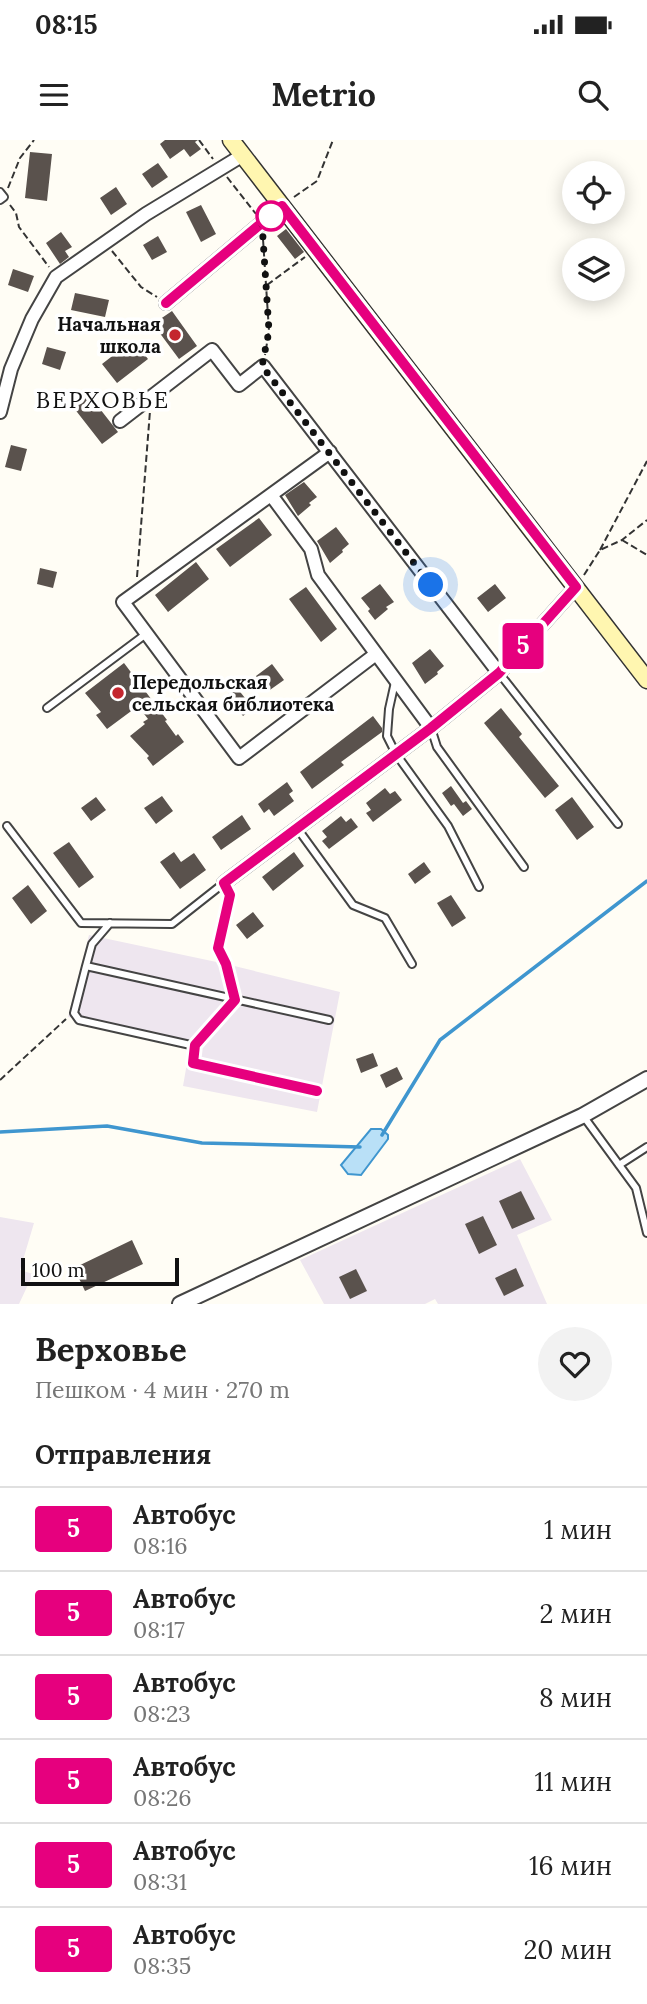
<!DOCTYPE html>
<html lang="ru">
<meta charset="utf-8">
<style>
:root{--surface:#fff;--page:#f2f2f2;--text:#222;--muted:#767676;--line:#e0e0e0}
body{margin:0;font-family:Lora,serif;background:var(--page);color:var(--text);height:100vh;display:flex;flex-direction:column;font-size:26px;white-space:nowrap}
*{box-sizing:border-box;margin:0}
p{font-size:23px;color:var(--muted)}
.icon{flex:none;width:38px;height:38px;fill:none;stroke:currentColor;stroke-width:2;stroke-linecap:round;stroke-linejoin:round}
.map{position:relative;height:1164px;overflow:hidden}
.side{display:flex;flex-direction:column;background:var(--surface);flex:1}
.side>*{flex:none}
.badge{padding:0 14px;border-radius:5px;font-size:24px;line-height:46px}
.tools{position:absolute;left:562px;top:21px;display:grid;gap:14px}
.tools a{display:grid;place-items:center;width:63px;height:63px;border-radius:50%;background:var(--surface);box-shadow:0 4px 18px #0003;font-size:35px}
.scale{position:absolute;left:21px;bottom:18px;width:158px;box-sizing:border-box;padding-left:7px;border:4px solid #111;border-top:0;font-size:19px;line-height:24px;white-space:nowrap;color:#111;-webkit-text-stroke:5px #fff;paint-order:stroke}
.you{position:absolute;width:35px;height:35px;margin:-18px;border:5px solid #fff;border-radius:50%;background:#1a73e8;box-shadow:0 0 0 10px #1a73e833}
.map>.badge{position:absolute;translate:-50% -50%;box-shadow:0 0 0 4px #fff}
h2{padding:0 35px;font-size:26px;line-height:63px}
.round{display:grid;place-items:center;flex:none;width:74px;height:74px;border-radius:37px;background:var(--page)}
.summary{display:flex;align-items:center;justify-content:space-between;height:119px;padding:0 35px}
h1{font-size:33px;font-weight:800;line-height:52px}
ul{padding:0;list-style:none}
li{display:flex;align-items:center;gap:21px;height:84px;padding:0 35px;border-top:2px solid var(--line)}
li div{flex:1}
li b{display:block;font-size:26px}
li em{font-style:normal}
li .badge{min-width:77px;font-weight:700;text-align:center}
.status{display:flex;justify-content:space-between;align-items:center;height:49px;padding:0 35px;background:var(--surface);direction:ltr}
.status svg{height:19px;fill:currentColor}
header{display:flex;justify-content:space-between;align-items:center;height:91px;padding:0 35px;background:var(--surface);font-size:32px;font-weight:800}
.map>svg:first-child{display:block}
</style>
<div class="status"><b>08:15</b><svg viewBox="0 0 49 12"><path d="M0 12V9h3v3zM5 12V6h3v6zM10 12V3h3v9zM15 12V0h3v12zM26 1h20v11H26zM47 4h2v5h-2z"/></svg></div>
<header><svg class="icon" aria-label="menu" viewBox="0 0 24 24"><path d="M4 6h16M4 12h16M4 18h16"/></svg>Metrio<svg class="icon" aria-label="search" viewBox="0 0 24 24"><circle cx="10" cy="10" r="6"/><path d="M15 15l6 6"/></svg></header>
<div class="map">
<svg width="647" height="1164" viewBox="0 0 647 1164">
<rect width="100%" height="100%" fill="#fffdf5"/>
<path fill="#eee6ef" d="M89,795L226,824L340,852L317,972L183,946L190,906L68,877Z
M520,1019L552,1080L517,1095L547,1164H438L435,1159L425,1164H324L300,1120Z
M0,1077L34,1083L20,1130L33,1134L19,1164H0Z"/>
<path fill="#b9e0f7" stroke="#3f96cf" stroke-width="2" d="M371,989H381L388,995V999L361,1035L348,1034L341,1025Z"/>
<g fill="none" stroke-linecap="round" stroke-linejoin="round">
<path stroke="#3f96cf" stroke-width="3.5" d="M0,992L107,986L202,1003L360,1007
M382,995L440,900L647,741"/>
</g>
<path fill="#5a524d" d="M165,0H198L195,2L201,9L190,17L184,9L170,19L160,4Z
M30,12L52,14L47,61L25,58Z
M158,23L168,37L152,48L142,34Z
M116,47L127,64L111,75L100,58Z
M201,65L216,94L201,102L186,72Z
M286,89L304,112L295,119L277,96Z
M61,92L72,107L65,111L69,117L60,124L46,103Z
M158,96L167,112L152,120L143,105Z
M13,129L34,136L28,152L8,145Z
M75,153L109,160L105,177L71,170Z
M172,171L197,206L179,219L153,184Z
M133,200L148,219L117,243L102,224Z
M47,207L66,212L60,230L42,224Z
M86,251L118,292L102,304L70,263Z
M11,305L27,309L21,331L5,327Z
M304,342L317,357L309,363L311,365L298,376L285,355Z
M259,378L272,395L230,427L216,409Z
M336,387L349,404L342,410L343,412L330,423L317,401Z
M196,422L209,439L168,472L155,455Z
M40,428L57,432L53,448L37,444Z
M380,444L394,462L386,467L388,469L375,480L368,471L370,469L361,458Z
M495,444L506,458L488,472L477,458Z
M306,447L337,489L321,502L289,459Z
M430,509L444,526L437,532L438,534L425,544L412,523Z
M124,523L167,580L165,581L176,596L178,594L184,602L153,626L147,618L149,616L130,596L145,584L143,582L148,579L138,566L107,589L96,575L101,572L85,553Z
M272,524L284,540L267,552L256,536Z
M237,548L253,568L243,576L227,555Z
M501,568L522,594L519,597L559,646L545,658L484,583Z
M373,576L382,588V592L341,622L344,625L312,649L300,632Z
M287,642L293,651L289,654L294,661L274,676L269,669L264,673L258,664Z
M451,646L463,663L466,661L472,669L463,676L454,664L451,666L442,653Z
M385,648L390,654L395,651L402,660L373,682L366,673L371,670L366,663Z
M162,656L173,671L156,684L144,668Z
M96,657L106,670L91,681L81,668Z
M572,657L594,687L577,700L555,670Z
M242,675L251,689L221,710L212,697Z
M341,676L346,682L351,678L358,687L329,709L322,701L327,697L322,691Z
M69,702L94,737L79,748L53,713Z
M174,712L181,722L194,713L206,730L180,749L160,722Z
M294,712L304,726L273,751L262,737Z
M424,722L431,732L415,744L408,734Z
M28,745L47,771L31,784L12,758Z
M451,755L466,778L452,787L437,763Z
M253,772L264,786L247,799L236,785Z
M373,913L378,926L361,933L356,919Z
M397,927L403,939L386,948L380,935Z
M521,1051L535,1079L512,1089L499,1061Z
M483,1076L497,1105L479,1114L465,1084Z
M132,1100L143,1124L85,1151L74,1128Z
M516,1128L524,1146L504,1156L495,1138Z
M356,1129L367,1151L350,1159L339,1137Z"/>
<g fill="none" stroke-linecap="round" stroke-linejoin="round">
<defs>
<path id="service" d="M0,52L4,57L0,60
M499,533L618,684
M395,542L389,569L387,596L396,614L448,686L479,747
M47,568L146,494
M431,588L437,607L524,727
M7,686L81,783L172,784L224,743L230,755L218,808L226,824L235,860L195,906
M297,688L353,765L385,778L412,824
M110,783L92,804L86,826L329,880
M86,826L74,873L79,880L195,906L193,923L317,951
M584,977L636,1048L647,1093
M619,1025L647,1007"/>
<path id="minor" d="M166,163L282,66
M0,272L11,229L32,179L56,137L146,74L243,15
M120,281L212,210L239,245L263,226L499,533
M330,312L123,462L239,618L376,514
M271,355L311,409L318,435L431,588
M224,743L431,588L499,533L576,447"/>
<path id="tertiary" d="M180,1164L582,976L647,939"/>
<path id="secondary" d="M231,0L647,540"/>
</defs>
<use href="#service" stroke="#444" stroke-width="10"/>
<use href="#minor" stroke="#444" stroke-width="16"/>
<use href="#tertiary" stroke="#444" stroke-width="18"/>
<use href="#secondary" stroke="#333" stroke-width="19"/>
<path stroke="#333" stroke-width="2" stroke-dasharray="7 3.5" stroke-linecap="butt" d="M199,0L213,19
M227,37L256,74
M8,48L20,18L34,0
M294,57L317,41L333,0
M10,65L16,73L19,87L49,127
M263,99L269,191L265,215
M112,111L141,147L157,157
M267,145L305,117
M622,400L647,415
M600,410L647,321
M584,435L600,410L622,400L647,380
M137,437L150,271
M0,940L66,879"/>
<use href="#service" stroke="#fff" stroke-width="6"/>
<use href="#minor" stroke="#fff" stroke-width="12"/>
<use href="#tertiary" stroke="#fff" stroke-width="14"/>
<use href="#secondary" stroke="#fff6b0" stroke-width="16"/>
</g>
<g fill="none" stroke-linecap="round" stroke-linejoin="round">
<defs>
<path id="line" d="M166,163L282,66L576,447L499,533L431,588L224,743L230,755L218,808L226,824L235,860L195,905L193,923L317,951"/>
</defs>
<use href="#line" stroke="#fff" stroke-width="16"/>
<use href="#line" stroke="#e6007e" stroke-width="10"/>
<path stroke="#111" stroke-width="7" stroke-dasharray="0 12.6" d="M271,76L262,83L269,191L262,226L431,445"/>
</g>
<circle fill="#fff" stroke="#e6007e" stroke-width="3.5" cx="271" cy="76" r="14"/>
<g fill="#c4262e" stroke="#fff" stroke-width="2.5">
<circle cx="175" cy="195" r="7"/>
<circle cx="118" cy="553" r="7"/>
</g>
<g text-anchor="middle" stroke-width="7" stroke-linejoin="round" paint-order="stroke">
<g font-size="19" font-weight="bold" fill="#111" stroke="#fff" text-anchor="end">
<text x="161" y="191">Начальная<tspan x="161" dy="22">школа</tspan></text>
<text x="132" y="549" text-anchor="start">Передольская<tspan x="132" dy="22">сельская библиотека</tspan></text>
</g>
<g font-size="23" letter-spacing="2" fill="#111" stroke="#fff">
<text x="103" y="268">ВЕРХОВЬЕ</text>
</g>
</g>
</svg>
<div class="tools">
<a><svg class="icon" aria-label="locate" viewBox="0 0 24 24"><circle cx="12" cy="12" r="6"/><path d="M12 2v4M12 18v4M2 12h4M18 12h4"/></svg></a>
<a><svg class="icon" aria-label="layers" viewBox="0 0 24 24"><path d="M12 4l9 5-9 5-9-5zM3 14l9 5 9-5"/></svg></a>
</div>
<div class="scale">100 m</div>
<div class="you" style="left:431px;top:445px"></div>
<b class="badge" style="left:523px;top:506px;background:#e6007e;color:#fff">5</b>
</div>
<section class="side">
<div class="summary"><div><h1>Верховье</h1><p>Пешком · 4 мин · 270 m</p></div><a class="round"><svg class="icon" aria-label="heart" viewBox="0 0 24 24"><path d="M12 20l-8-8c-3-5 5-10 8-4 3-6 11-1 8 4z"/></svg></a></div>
<h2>Отправления</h2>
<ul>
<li><span class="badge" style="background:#e6007e;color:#fff">5</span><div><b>Автобус</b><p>08:16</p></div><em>1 мин</em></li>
<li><span class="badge" style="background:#e6007e;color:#fff">5</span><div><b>Автобус</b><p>08:17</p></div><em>2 мин</em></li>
<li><span class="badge" style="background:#e6007e;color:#fff">5</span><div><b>Автобус</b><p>08:23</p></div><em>8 мин</em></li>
<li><span class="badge" style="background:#e6007e;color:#fff">5</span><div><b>Автобус</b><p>08:26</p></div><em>11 мин</em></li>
<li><span class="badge" style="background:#e6007e;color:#fff">5</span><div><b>Автобус</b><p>08:31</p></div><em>16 мин</em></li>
<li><span class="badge" style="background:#e6007e;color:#fff">5</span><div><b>Автобус</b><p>08:35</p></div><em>20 мин</em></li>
</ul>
</section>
